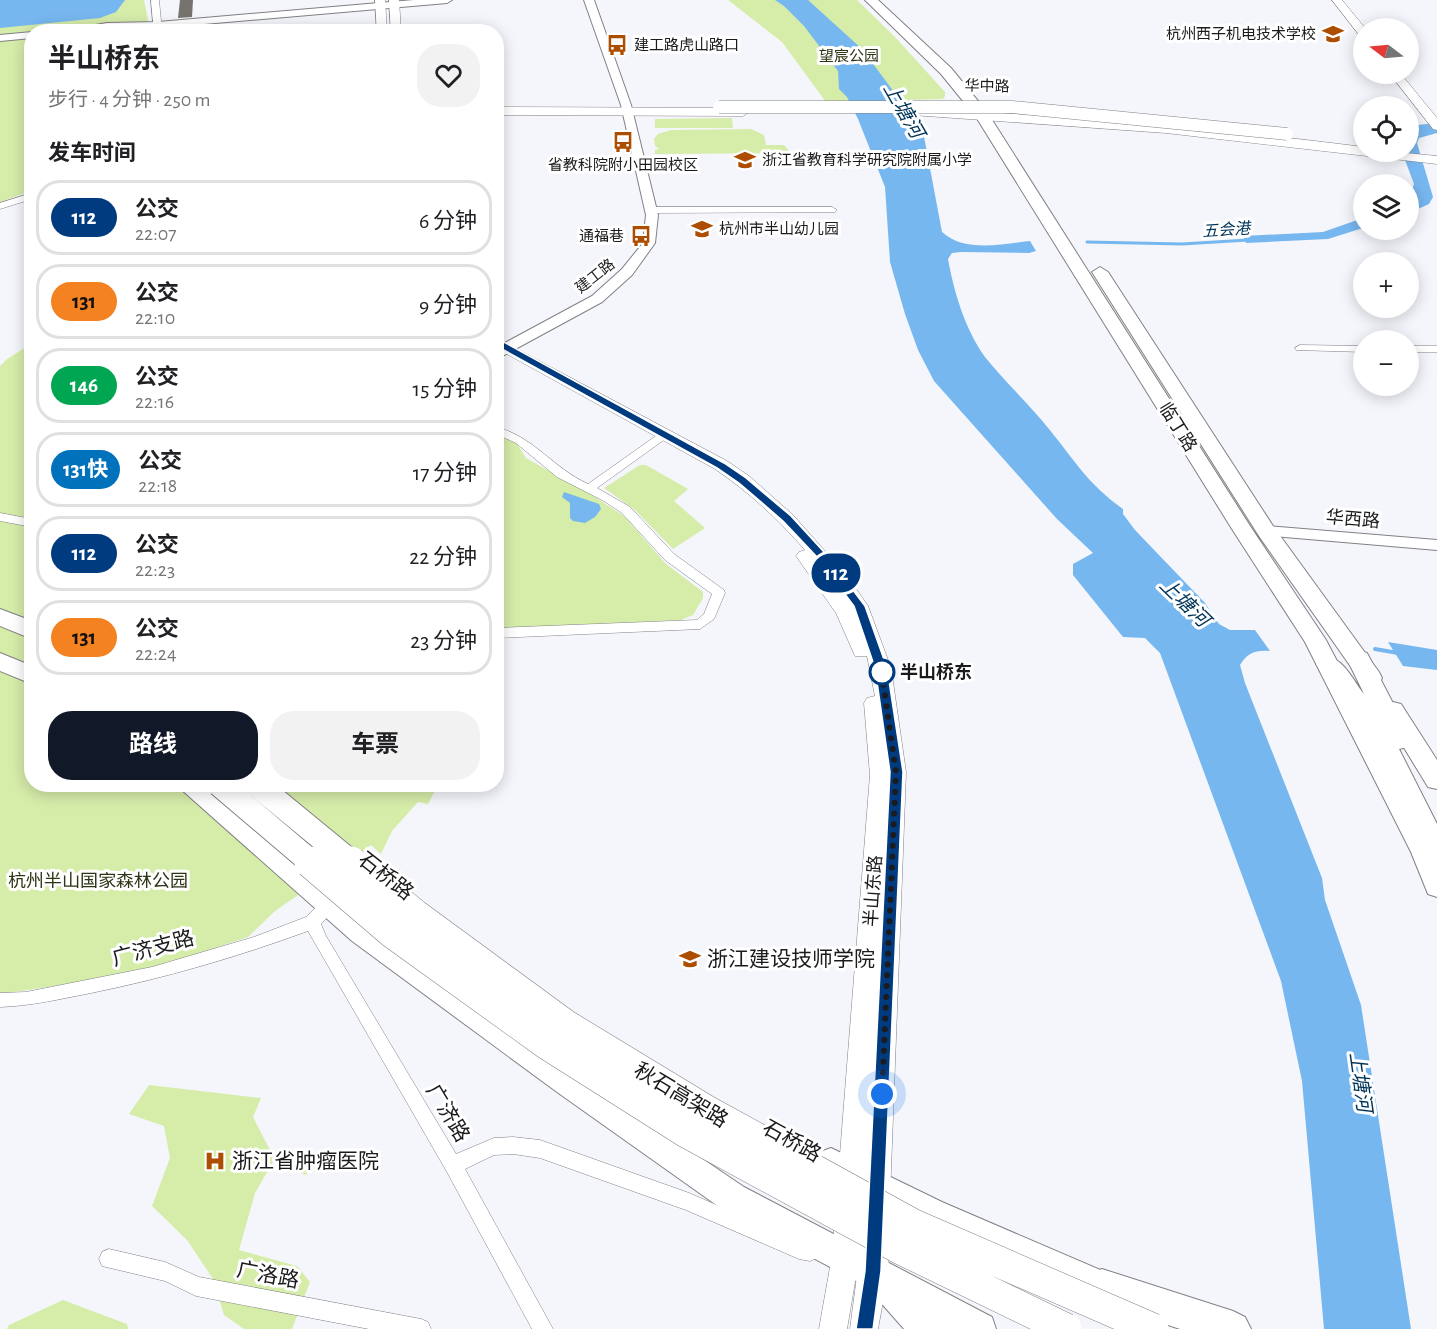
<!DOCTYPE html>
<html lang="zh">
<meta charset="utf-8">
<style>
:root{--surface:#fff;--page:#f2f2f2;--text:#202124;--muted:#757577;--line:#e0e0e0;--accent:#111827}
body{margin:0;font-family:"Alegreya Sans","Noto Sans SC",sans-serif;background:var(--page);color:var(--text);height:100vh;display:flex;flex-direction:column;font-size:22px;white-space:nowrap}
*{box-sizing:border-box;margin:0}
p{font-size:20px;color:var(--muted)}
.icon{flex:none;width:33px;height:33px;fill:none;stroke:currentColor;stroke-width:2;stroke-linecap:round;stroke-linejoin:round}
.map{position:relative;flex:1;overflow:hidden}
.panel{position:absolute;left:24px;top:24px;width:480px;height:768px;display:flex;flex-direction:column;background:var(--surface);border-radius:24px;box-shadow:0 3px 15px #0003}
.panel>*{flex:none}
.badge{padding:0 12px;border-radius:20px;font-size:21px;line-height:39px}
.needle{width:39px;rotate:286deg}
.fabs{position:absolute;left:1353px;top:18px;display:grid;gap:12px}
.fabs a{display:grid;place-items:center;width:66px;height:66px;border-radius:50%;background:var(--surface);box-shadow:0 3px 15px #0003;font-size:30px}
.you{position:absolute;width:30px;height:30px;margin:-15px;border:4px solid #fff;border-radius:50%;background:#1a73e8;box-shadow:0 0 0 9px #1a73e833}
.map>.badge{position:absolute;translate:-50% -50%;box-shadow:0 0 0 3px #fff}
h2{padding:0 24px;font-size:22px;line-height:54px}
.round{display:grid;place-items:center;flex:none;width:63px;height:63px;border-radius:24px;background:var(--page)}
.overview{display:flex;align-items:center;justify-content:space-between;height:102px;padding:0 24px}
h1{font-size:28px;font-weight:700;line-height:45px}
.cta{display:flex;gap:12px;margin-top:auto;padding:12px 24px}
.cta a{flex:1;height:69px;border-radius:24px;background:var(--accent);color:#fff;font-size:24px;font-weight:700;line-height:69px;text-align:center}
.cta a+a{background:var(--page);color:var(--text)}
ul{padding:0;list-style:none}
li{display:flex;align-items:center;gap:18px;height:75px;margin:0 12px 9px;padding:0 12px;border:3px solid var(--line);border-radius:24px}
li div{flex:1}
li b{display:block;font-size:22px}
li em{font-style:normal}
li .badge{min-width:66px;font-weight:700;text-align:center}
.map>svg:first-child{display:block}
</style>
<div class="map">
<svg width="1437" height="1329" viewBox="0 0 1437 1329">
<rect width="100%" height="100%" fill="#f4f6fb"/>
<path fill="#d6eca9" d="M0,0H144L150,30L32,32L31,191L0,202Z
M728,0H857L895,37L945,92V96L943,99L826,102L782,42Z
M732,118L733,128H655V119Z
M751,129L764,135L766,145H784L791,153L655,154V150L659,149L655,146L654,139L658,134L671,130Z
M31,344L32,784L438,785L428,804L418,802L392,831L381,854L371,845L275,911L248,937L137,974L0,994V366L7,359Z
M497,433L516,442L526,458L595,497L624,516L666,564L703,592V598L693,615L681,620L503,629L497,625Z
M640,465H646L688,489L674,501L705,528L673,549L635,510L604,488Z
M149,1085L261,1098L253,1117L271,1152L315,1158L306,1175L273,1162L255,1193L239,1250L297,1266L310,1282L292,1329H244L224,1315L213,1279L187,1240L152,1206L170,1158L164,1126L129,1114Z
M63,1300L127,1324L128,1329H7L9,1325Z"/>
<path fill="#77b7f0" d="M0,0H125L116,12L100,18L0,28Z
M775,0H808L862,49L923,131L942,232C965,253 1002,244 1030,241L1036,251L1029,253L961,252L952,253L948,259C954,292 965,329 985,357C1005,382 1029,404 1049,429C1075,461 1088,484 1123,509V514L1135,530L1205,603L1219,624L1230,630H1255L1270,651C1256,650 1248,652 1240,665L1245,683L1322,878L1325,900L1361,1005L1411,1329H1324L1302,1081L1281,981L1160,653L1145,638L1123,637L1073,575V564L1093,553L1057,519L934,381L918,350L905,314L890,262L885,187L858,119L847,97L839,89L838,71L804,26L784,6Z
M1437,123V133L1419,138L1417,143L1433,197L1429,204L1409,213V199L1414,184L1402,152H1408L1409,128L1417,125Z
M1363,218V228L1328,239L1246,243L1243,236L1323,232Z
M564,492L599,504L601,509L595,517L585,523L573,521L570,518V503L562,497Z
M1388,642L1437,650V670L1403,666Z"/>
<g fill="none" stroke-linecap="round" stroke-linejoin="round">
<path stroke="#77b7f0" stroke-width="3" d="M1087,242L1182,244L1248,240"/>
<path stroke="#77b7f0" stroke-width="4" d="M1375,649L1398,653"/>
</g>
<path fill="#76726e" d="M180,0H193L192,17L178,18Z"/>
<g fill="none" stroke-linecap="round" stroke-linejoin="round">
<defs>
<path id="minor" d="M151,0H159L162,32H154Z
M32,193V199L0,209V203Z
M832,207L837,210L835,212L651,213L646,210L651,207Z
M1300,345L1364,346V352L1296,350L1295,348Z
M1408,346H1437V352H1408Z
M496,427C533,436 553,468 588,484L660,433H668V437L597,488L630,507L674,554L724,590L725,593L714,619L700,629L496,638V628L697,620L704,614L712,594L665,560L622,513L604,501L557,477L516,443L496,434Z
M0,513L32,519V527L0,521Z
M333,896L339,897L341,902L321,924L326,936L456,1154L494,1138L513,1137L540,1140L689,1193L799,1241L817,1244L820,1251L817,1258L810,1261L799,1259L686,1210L540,1158L513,1154L494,1155L465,1169L553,1329H532L447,1172L308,931C237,957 165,978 91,993C60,999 31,1006 0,1007V993L26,992L152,967L254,937L306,917L327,897Z
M109,1249L165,1262L199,1277L421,1319L428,1322L431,1329H369L196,1296L165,1281L102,1266L99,1259L102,1252Z"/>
<path id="tertiary" d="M414,0H452L447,3L158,28L56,32L107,23L158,22Z
M584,0H594L631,105L658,215L655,243L632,275L602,302L497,359L496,349L501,345L592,296L622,269L643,243L646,215L621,105Z
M32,32V38L0,41V35Z
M1266,526L1437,540V550L1260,535L1258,531L1260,527Z"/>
<path id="secondary" d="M375,0H385L387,32H377Z
M389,0H399L401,32H391Z
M1332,0H1342L1365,28L1364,37L1360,36Z
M1390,74H1401L1437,118V130L1433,129Z
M496,107L743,108L749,112L743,116L496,115Z
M916,108C1066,116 1215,128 1364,147V152H1395L1437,156V164L1166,133L912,115V109Z
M496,338L727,461L749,476L793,515L848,577L868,606L891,668L906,772L890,1196L886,1205L877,1209L868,1205L864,1198L862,1224L865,1217L875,1213L885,1217C896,1243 883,1300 878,1329H850L860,1253L847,1329H819L832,1256L870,775L864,703L867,698L875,696L867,656H855L836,613L796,556L799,552L805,550C778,519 749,492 715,469L496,348Z"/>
<path id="primary" d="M865,0H878L951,68L987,112L1250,526L1326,640L1437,852V897L1428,894L1411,852L1305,642L1232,529L976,117L941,74Z
M1100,267L1108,272L1273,526L1379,672L1382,678L1379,684L1371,686L1363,684L1259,536L1092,272Z
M1393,702L1401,704L1437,760V789L1428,787L1381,710L1385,704Z
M180,784H209L370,925L577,1074L744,1187L992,1317L996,1329H904L875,1296L871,1289L722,1209L557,1092L352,941L183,791Z
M831,1148L942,1202L1126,1281L1131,1292L1126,1303L1115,1308L1104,1303L920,1224L820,1172L816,1162L820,1152Z"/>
<path id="trunk" d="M0,609L32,621V639L0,626Z
M1359,651L1367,653L1412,740L1408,747L1399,749L1437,824V862L1427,859L1364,730L1316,664L1320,658C1341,652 1352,679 1364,694L1347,659L1351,653Z
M0,653L32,666V684L0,671Z
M1102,1269L1233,1311L1245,1317L1251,1329H1180L1102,1303L1090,1298L1085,1286L1090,1274Z"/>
</defs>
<use href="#minor" stroke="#808186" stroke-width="1"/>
<use href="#tertiary" stroke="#808186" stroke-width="2"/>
<use href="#secondary" stroke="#808186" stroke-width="1"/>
<use href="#primary" stroke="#808186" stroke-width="2"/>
<use href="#trunk" stroke="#808186" stroke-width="2"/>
<use href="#minor" fill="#fff" fill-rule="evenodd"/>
<use href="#tertiary" fill="#fff" fill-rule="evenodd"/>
<use href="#secondary" fill="#fff" fill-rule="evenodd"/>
<use href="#primary" fill="#fff" fill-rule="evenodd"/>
<use href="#trunk" fill="#fff" fill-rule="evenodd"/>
<defs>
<path id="secondary-bridge" d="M719,107H1012L1287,134"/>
<path id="trunk-bridge-far1" d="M219,784L312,863
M256,784L352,863"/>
<path id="trunk-bridge" d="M310,862L393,933L547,1044L686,1132L899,1248L1066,1329
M351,862L415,915L565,1025L705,1110L914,1225L1153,1329"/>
</defs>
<use href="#secondary-bridge" stroke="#808186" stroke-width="13" stroke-linecap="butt"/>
<use href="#trunk-bridge-far1" stroke="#808186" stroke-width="26" stroke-linecap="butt"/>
<use href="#trunk-bridge" stroke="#808186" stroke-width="32" stroke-linecap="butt"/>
<use href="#secondary-bridge" stroke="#fff" stroke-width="12"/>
<use href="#trunk-bridge-far1" stroke="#fff" stroke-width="24"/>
<use href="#trunk-bridge" stroke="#fff" stroke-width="31"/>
</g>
<path fill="#003b80" stroke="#fff" stroke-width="1.5" d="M493,340H500L724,463L746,478L791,516L824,552L865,606L887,668L903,772L881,1271L873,1329H856L865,1271L890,772L875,668L854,606L817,557L783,521L739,483L717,468L493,344Z"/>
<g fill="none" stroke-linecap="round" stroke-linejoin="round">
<path stroke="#1b1b1d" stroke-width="6" stroke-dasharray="0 10.8" d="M882,1094L896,772L881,668L882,672"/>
</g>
<defs>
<symbol id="school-bare" viewBox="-9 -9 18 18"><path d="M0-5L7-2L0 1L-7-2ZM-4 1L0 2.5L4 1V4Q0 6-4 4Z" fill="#ac4d00" stroke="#fff" stroke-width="2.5" paint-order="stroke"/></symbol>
<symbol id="bus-bare" viewBox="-9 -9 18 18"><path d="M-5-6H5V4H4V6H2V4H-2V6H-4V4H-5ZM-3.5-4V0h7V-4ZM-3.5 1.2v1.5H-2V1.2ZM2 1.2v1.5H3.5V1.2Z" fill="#ac4d00" stroke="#fff" stroke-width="2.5" paint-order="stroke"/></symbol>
<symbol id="university-bare" viewBox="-9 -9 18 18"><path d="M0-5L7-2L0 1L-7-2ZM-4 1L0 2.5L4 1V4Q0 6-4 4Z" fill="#ac4d00" stroke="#fff" stroke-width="2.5" paint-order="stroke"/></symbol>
<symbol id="hospital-bare" viewBox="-9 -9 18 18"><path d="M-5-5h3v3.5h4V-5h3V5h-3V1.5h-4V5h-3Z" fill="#ac4d00" stroke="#fff" stroke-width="2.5" paint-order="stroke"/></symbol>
</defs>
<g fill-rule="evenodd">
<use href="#school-bare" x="1318" y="19" width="30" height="30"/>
<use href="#bus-bare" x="602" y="30" width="30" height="30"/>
<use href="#bus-bare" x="608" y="127" width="30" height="30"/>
<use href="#school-bare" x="730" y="145" width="30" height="30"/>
<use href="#school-bare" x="687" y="214" width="30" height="30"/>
<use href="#bus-bare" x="626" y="221" width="30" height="30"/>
<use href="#university-bare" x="675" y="944" width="30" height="30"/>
<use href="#hospital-bare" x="200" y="1146" width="30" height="30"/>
</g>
<circle fill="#fff" stroke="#003b80" stroke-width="3" cx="882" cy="672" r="12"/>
<g text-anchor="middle" stroke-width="6" stroke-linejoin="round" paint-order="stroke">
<g font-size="15" fill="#1b1b1d" stroke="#fff" text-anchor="start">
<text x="1316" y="39" text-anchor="end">杭州西子机电技术学校</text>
<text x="634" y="50">建工路虎山路口</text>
<text x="762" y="165">浙江省教育科学研究院附属小学</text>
<text x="623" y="170" text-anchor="middle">省教科院附小田园校区</text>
<text x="719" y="234">杭州市半山幼儿园</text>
<text x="624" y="241" text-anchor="end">通福巷</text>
</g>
<g font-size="15" fill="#2c3514" stroke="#fff">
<text x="849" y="61">望宸公园</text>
</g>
<g font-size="15" fill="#1b1b1d" stroke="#fff">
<text transform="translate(987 86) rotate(1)" y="5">华中路</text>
<text transform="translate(595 276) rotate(-38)" y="5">建工路</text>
</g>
<g font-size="16" font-style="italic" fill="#003458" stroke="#fff">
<text transform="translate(1226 229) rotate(-4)" y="6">五会港</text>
</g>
<g font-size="18" fill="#1b1b1d" stroke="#fff">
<text transform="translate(1178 427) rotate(58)" y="6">临丁路</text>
<text transform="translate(1353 519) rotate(5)" y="6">华西路</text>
<text transform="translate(873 891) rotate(-86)" y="6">半山东路</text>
</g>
<g font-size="18" font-weight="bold" fill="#1b1b1d" stroke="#fff" text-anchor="start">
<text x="900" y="678">半山桥东</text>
</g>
<g font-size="18" fill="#2c3514" stroke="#fff">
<text x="98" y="887">杭州半山国家森林公园</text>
</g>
<g font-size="20" font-style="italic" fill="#003458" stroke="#fff">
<text transform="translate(904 110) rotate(60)" y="7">上塘河</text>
<text transform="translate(1185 602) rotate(44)" y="7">上塘河</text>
<text transform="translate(1361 1082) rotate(82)" y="7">上塘河</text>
</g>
<g font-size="21" fill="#1b1b1d" stroke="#fff">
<text transform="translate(386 876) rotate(38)" y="7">石桥路</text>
<text transform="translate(153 948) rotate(-15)" y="7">广济支路</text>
<text transform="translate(681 1095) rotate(31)" y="7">秋石高架路</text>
<text transform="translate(448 1113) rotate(59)" y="7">广济路</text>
<text transform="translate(792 1141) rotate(29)" y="7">石桥路</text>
<text transform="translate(268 1275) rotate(11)" y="7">广洛路</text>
</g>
<g font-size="21" fill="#1b1b1d" stroke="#fff" text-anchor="start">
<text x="707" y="966">浙江建设技师学院</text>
<text x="232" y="1168">浙江省肿瘤医院</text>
</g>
</g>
</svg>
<div class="fabs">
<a><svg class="needle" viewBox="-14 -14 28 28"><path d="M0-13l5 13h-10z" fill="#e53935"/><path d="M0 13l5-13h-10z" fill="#757577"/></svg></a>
<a><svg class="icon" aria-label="locate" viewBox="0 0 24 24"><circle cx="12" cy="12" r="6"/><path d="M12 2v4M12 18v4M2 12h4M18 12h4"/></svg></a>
<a><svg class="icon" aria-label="layers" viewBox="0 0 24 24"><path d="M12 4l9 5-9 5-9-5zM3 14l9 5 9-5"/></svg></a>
<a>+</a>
<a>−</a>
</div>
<div class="you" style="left:882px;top:1094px"></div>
<b class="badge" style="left:836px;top:573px;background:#003b80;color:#fff">112</b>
<section class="panel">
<div class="overview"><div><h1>半山桥东</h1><p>步行 · 4 分钟 · 250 m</p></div><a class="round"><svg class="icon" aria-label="heart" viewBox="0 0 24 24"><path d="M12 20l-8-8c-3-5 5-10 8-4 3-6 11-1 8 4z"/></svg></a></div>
<h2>发车时间</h2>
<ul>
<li><span class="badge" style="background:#003b80;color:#fff">112</span><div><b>公交</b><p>22:07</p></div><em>6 分钟</em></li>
<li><span class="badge" style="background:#f58220;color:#111">131</span><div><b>公交</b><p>22:10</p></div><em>9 分钟</em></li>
<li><span class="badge" style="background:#00a651;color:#fff">146</span><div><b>公交</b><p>22:16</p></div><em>15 分钟</em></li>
<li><span class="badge" style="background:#0072bc;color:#fff">131快</span><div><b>公交</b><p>22:18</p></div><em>17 分钟</em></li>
<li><span class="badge" style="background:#003b80;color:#fff">112</span><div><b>公交</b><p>22:23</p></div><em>22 分钟</em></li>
<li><span class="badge" style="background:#f58220;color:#111">131</span><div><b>公交</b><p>22:24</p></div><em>23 分钟</em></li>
</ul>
<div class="cta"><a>路线</a><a>车票</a></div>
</section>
</div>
